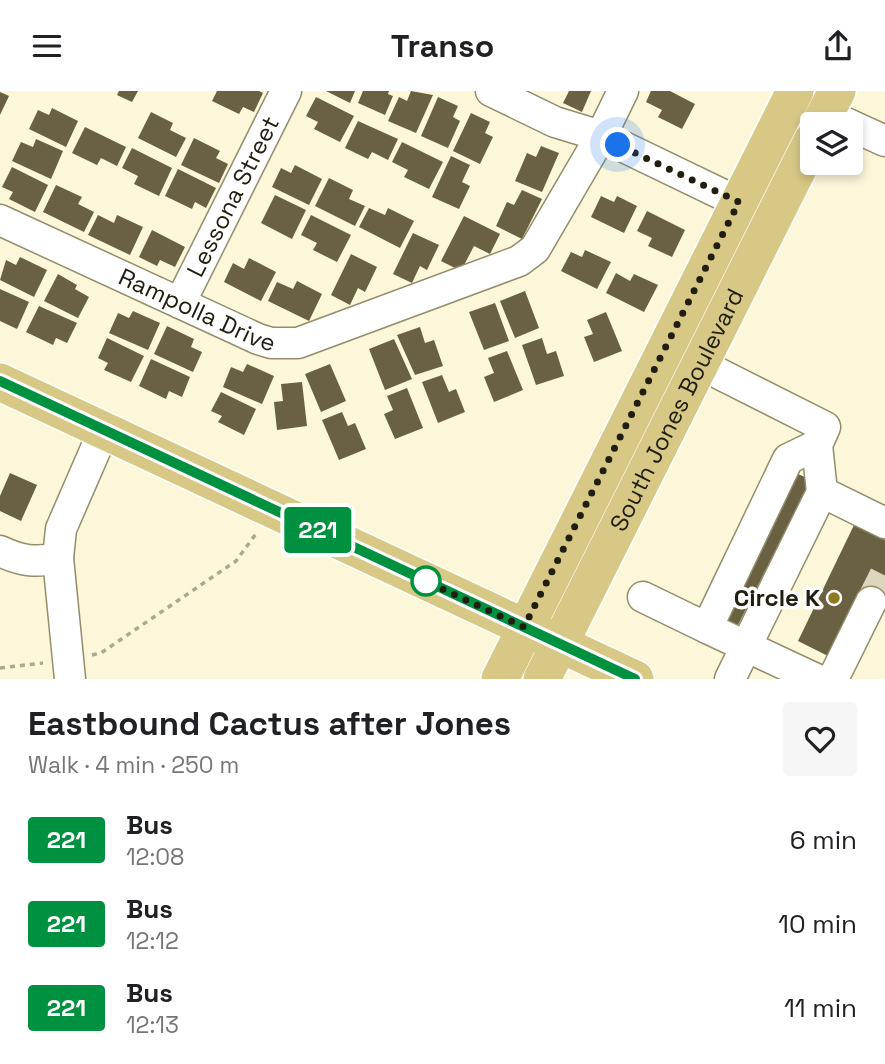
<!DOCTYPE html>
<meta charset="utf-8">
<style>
:root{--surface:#fff;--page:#f6f6f6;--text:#202124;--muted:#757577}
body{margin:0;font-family:"Space Grotesk",sans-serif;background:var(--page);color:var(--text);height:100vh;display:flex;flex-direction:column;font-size:26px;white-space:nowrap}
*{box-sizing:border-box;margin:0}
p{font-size:23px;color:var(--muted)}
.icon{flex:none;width:38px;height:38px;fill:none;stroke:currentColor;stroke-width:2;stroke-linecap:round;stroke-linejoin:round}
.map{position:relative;height:588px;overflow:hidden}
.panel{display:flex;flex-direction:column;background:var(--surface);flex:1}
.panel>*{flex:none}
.badge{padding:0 14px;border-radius:5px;font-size:24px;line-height:46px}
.tools{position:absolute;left:800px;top:21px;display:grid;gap:14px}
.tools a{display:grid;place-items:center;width:63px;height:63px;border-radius:7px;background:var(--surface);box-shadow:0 4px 10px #0003;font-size:35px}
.you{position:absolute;width:35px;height:35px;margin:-18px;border:5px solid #fff;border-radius:50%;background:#1a73e8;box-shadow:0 0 0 10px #1a73e833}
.map>.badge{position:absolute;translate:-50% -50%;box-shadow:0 0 0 4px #fff}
.round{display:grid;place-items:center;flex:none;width:74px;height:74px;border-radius:7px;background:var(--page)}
.head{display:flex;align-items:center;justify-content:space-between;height:119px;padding:0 28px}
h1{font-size:33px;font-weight:800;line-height:52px}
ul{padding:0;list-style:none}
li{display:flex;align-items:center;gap:21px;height:84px;padding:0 28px}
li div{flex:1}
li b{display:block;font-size:26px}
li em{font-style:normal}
li .badge{min-width:77px;font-weight:700;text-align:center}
header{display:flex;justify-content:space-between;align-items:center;height:91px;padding:0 28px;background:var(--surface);font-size:32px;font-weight:800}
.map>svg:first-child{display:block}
</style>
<header><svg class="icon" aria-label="menu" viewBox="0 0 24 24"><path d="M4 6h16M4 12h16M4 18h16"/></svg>Transo<svg class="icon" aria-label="share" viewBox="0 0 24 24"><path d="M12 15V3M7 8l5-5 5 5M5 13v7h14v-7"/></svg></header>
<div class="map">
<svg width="885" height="588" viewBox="0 0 885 588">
<rect width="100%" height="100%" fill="#fdf7da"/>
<path fill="#696141" d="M119,0H138L132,11L117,4Z
M217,0H259L263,2L254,21L243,16L239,23L212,10Z
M326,0H355L350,12Z
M363,0H389L388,3L393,5L385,24L358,12Z
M411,0L433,4L416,42L388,30L399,6L407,10Z
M569,0H591L582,21L563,12Z
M651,0H670L695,13L682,38L658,26L662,19L646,11Z
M0,1L9,5L0,24Z
M316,6L354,25L340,51L314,38L318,31L306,25Z
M438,6L458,15L453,26L460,30L448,57L421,45Z
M52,17L78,30L66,56L29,38L38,19L49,24Z
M151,21L173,32L170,39L186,47L176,66L138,47Z
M471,22L490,31L485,42L493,46L480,73L453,60Z
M358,30L398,48L388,69L372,61L368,68L345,57Z
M85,36L126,56L117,75L101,67L97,74L72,62Z
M194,47L220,60L216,67L228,73L219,92L181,74Z
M36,48L63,60L51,88L12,70L21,51L33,56Z
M402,51L443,71L429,98L404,86L408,79L392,71Z
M541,55L559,62L542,101L515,90L527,62L536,66Z
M132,57L172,77L159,105L134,93L138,85L122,77Z
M451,65L470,74L462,91L470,95L459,118L432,106Z
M295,74L322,88L309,114L272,96L281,77L291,82Z
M12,76L48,94L35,121L9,108L13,101L2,96Z
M178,78L216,97L206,117L195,111L192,118L165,105Z
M329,87L353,99L349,108L365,115L355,135L315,115Z
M56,94L82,106L78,113L94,121L84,141L43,121Z
M522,99L542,108L522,148L496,135L507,111L514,114Z
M275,104L306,119L292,148L261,132Z
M601,105L614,111L617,105L637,115L624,142L591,126Z
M369,117L385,124L388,117L414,130L400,157L359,136Z
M647,120L685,139L672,166L648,155L652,147L637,140Z
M98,124L114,132L117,124L143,136L130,164L88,144Z
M311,124L351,144L337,171L313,159L317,152L301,144Z
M464,125L500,143L490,163L474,155L461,180L441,170Z
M152,139L185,156L175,176L160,169L157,175L139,166Z
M413,142L439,154L427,179L420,175L412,192L393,183Z
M585,159L611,171L597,198L561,180L571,161L582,166Z
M351,163L377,176L365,201L358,197L350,214L331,204Z
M20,166L47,179L34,206L0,189L6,169L16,174Z
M249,167L276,181L261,210L224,191L233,172L244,178Z
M616,182L630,190L634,183L658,194L644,221L606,202Z
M58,183L77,194L75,198L89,206L78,227L44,210Z
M297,190L322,203L309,230L268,210L277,191L293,198Z
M0,198L29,211L17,238L0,230Z
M525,200L539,237L515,247L500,210Z
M495,212L509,250L484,259L469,221Z
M39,215L77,232L67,252L56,247L53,254L26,241Z
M133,220L160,232L148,259L109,242L118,222L129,227Z
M606,221L622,260L594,271L584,246L593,243L587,229Z
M167,235L194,248L191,256L202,261L193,281L154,263Z
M420,236L425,252L434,249L443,275L415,284L397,244Z
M107,247L144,265L131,291L104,279L108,272L98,267Z
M542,247L547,263L556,260L564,285L536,294L522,254Z
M394,248L412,288L385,299L369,258Z
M507,260L523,299L494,311L484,286L494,282L488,267Z
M151,268L190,286L182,306L169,300L166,308L139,295Z
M247,273L274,285L262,313L223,296L231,276L243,281Z
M330,273L346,310L321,321L305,283Z
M442,284L449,301L456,298L465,321L438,332L422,291Z
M302,291L307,335L277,339L274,311L283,310L281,293Z
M407,297L423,337L395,348L384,323L393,319L387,305Z
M221,301L256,318L244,344L218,331L222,325L211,320Z
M342,321L348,335L355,332L366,358L339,369L322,329Z
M10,382L37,394L21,430L0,420V405Z
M796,382L811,389L737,536L722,528Z
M854,434L885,449V498L877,514L832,567L798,550Z"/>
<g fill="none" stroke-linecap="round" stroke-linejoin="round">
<path stroke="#dcd6bc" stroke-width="30" stroke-dasharray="30 15" stroke-linecap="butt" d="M871,511L885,483"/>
<defs>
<g id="minor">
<path d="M491,0L555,31L601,45L773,128"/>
<path d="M804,13L848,33"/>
<path d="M850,34L885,50"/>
<path id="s1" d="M0,129L258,248L271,252H298L519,170L535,158L601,45L623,0"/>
<path id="s2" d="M180,212L286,0"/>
<path d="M700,273L825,336L817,354L822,401L730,588"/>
<path d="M822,401L885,432"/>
<path d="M0,460C21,470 35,472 58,467"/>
<path d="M643,506L707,537"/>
<path d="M70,588L58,467L61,438L104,339"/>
<path d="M816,588L707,537L788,368L817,354"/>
<path d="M833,588L871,511"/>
</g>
<g id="major">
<path d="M820,33L837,0"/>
<path d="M0,291L635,588"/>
<path d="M500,588L795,0"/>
<path id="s3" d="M542,588L812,50"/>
</g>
</defs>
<use href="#minor" stroke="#948d6b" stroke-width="33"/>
<use href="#major" stroke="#fff" stroke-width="40"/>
<path stroke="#aca790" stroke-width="3.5" stroke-dasharray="5 5" stroke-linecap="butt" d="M92,564L101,562L236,470L258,440
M0,577L43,572"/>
<use href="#minor" stroke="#fff" stroke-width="30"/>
<use href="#major" stroke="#d7c886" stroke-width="37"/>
</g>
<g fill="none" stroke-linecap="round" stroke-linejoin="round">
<defs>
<path id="line" d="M0,290L635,588"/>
</defs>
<use href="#line" stroke="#fff" stroke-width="16"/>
<use href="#line" stroke="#009140" stroke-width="10"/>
<path stroke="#211e10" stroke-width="7" stroke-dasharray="0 12.6" d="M426,490L423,489L524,536L739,111L618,54"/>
</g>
<circle fill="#fff" stroke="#009140" stroke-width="3.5" cx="426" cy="490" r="14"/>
<circle fill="#8d7a20" stroke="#fff" stroke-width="2.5" cx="834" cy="507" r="7"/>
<g text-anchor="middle" stroke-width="7" stroke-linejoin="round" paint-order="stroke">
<g font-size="24" fill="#211e10" stroke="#fff">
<text dy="8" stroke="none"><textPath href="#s2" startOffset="119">Lessona Street</textPath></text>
<text dy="8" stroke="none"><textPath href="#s1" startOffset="217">Rampolla Drive</textPath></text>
<text dy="8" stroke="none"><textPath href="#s3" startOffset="301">South Jones Boulevard</textPath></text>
</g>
<g font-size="24" font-weight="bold" fill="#211e10" stroke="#fff" text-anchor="end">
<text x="820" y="515">Circle K</text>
</g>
</g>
</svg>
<div class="tools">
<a><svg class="icon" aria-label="layers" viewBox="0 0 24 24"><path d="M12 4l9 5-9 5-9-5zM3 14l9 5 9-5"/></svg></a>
</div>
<div class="you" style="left:618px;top:54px"></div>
<b class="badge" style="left:318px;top:439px;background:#009140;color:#fff">221</b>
</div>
<section class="panel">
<div class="head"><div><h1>Eastbound Cactus after Jones</h1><p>Walk · 4 min · 250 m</p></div><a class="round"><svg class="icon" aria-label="heart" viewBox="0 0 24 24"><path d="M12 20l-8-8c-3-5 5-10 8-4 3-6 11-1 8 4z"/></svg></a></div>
<ul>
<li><span class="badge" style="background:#009140;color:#fff">221</span><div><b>Bus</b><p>12:08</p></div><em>6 min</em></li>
<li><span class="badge" style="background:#009140;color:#fff">221</span><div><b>Bus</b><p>12:12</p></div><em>10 min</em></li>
<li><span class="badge" style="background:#009140;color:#fff">221</span><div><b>Bus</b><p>12:13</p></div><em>11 min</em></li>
</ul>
</section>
